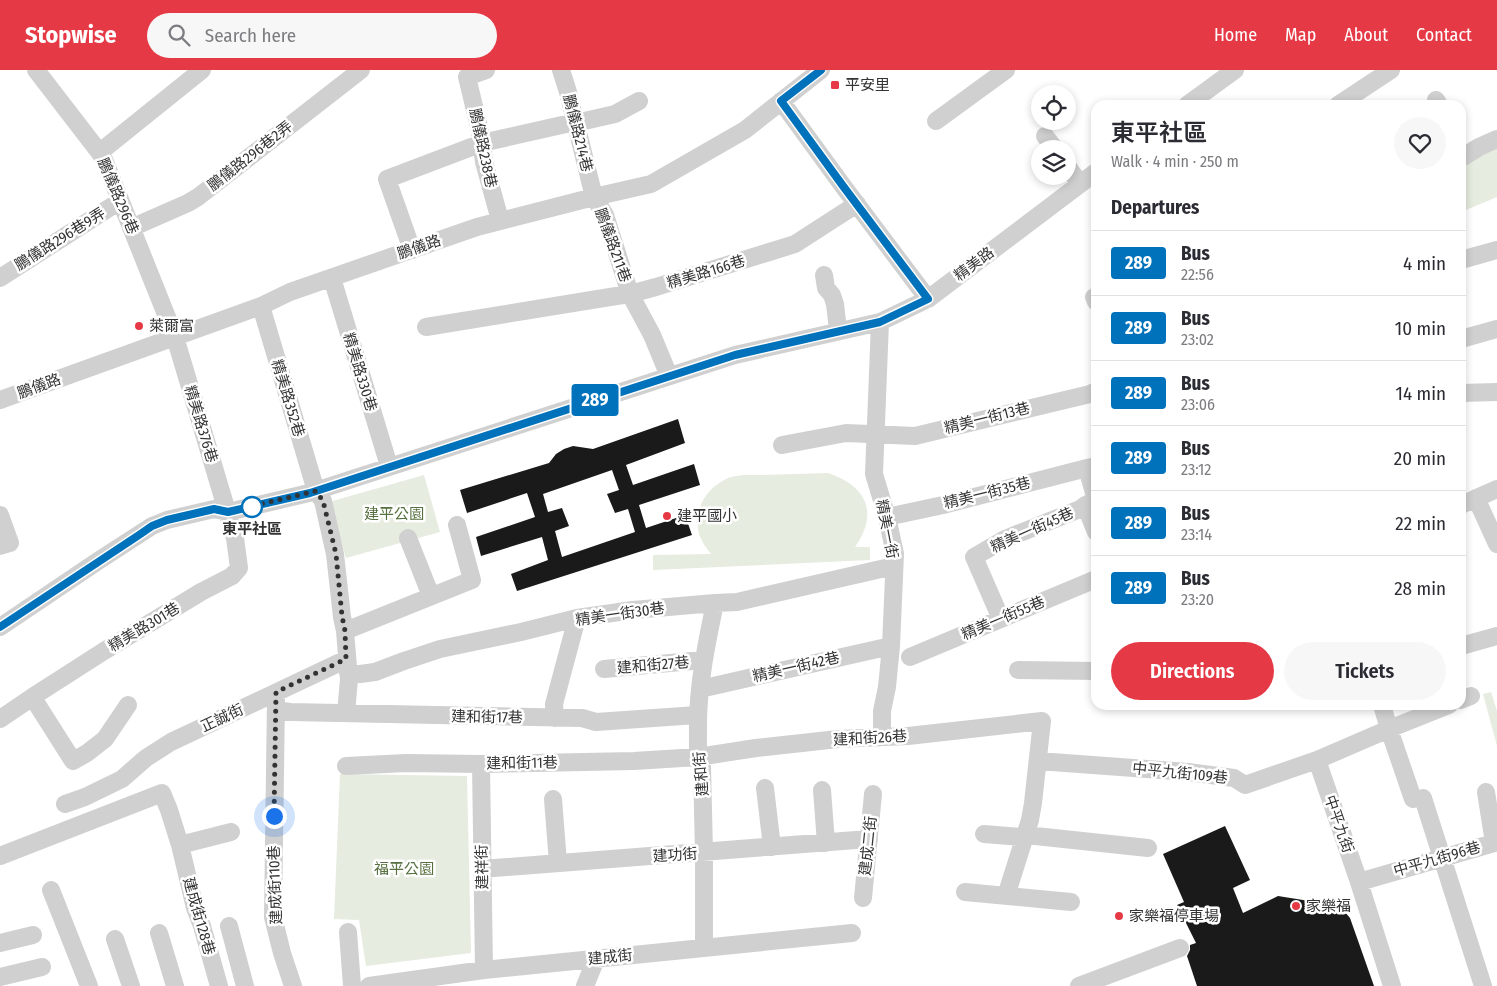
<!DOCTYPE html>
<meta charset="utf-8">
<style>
:root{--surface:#fff;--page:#f7f7f7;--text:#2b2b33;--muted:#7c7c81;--line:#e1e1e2;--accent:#e63946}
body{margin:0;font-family:"Fira Sans Condensed","Noto Sans TC",sans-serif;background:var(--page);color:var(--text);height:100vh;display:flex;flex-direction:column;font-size:19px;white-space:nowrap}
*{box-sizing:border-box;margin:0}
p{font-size:16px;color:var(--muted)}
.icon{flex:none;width:28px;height:28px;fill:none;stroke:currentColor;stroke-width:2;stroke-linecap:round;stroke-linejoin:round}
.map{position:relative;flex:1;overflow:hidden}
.drawer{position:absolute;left:1091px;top:30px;width:375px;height:610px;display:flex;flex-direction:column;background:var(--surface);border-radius:15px;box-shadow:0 2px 8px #0003}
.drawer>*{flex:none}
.badge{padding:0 10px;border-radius:4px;font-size:18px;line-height:32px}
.fabs{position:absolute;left:1031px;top:15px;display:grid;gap:10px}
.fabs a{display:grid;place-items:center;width:45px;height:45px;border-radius:50%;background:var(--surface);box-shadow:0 2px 8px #0003;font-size:25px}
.you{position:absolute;width:25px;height:25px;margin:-12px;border:4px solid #fff;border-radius:50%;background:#1a73e8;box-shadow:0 0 0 8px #1a73e833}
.map>.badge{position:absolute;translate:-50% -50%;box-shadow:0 0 0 2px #fff}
h2{padding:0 20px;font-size:19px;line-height:45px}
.round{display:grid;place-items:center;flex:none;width:52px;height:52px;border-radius:26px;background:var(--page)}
.head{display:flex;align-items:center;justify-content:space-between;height:85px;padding:0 20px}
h1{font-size:24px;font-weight:600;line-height:38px}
.button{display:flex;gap:10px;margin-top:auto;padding:10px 20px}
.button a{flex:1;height:58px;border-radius:30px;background:var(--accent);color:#fff;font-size:20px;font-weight:600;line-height:58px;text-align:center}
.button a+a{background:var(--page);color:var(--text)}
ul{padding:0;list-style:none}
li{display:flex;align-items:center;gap:15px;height:65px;padding:0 20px;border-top:1px solid var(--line)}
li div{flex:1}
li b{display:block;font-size:19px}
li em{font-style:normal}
li .badge{min-width:55px;font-weight:700;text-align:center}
header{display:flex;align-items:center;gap:30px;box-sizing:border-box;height:70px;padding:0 25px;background:var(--accent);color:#fff}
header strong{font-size:24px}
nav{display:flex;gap:28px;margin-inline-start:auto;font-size:18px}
.search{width:350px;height:45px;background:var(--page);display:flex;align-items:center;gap:12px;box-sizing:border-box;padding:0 18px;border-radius:28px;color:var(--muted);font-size:19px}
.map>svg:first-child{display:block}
</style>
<header>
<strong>Stopwise</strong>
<div class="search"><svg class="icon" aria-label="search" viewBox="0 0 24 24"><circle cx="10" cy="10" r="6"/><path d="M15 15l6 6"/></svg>Search here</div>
<nav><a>Home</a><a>Map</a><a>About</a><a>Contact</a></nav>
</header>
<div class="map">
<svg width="1497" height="916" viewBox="0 0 1497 916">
<rect width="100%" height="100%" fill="#fff"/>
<path fill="#e6ecdf" d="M1497,77V127L1461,142V92Z
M828,403C867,416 879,443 855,477H870V490L653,500V485L711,484C698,467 695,460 700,438C703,425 715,414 728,408C738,404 752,405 763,405C785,404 807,404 828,403Z
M424,405L440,462L346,488L329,432Z
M1491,622L1497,641V676L1483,624Z
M340,704L467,706L471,883L366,896L359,850L334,849Z"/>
<path fill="#1a1a1a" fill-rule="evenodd" d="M678,349L685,373L626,395L633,415L694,394L700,415L639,435L646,458L685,445L692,465L517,521L511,504L548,490L542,467L481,486L476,467L535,447L527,423L467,443L460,420L549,393L556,384L564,379L573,376L593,379ZM612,400L619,420L607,424L615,443L628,439L635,462L562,487L555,461L569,456L562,438L548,442L543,424Z
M1225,756L1250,810L1233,818L1243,843L1278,826L1328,834L1338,838L1345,842L1350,848L1374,916H1197L1187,886L1190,880V875L1196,873L1177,835L1184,832L1163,784Z"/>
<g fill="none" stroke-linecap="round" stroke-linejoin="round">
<path stroke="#d0d0d0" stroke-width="18" d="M486,0L467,7L480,61L484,92L500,150
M561,0L568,22L594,127L605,145L630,224L652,265L669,306
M1436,30L1439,35
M781,31L843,116L928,229
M1187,35L1235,0
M1338,35L1391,0
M936,51L1006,0
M1045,66L1055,79
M100,82L202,0
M1461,83L1463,87L1479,77L1497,69
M1068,97L1080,114
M131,158L188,133L198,127L361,0
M412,180L387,109L482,73L575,52H580L615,44L639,31
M1461,190L1497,180
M824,205L826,218L832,225L835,234L838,260
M0,208L120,131
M332,208L389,396
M1096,226L1094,227L1096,232
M261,236L316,421L323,431L335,484L342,547L345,561L349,609L346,643
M880,252L874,404L887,447L895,484L891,576L887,617L882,641V667
M426,257L610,227L630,224L656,217L795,174L857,134
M1461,269L1497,259
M1461,323L1497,322
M0,330L261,236L290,222L477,157L594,127L651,114L745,60L821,0
M782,375L846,363L915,366L1090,324L1096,321
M1096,396L1087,398L1096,430
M1476,428L1497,474
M1085,435L1096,462
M1461,435L1497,419
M0,445L10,473L0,476
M887,447L943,435L1087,398
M408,468L431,526
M1001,549L974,487L1005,469L1080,439L1096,429
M0,557L98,491L152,456L167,450L214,439L228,442L309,423L735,285L880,252L928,229L1096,102
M345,561L472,510L457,455
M1461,576L1497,566
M910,587L1096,509
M604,599L703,590
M1018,600L1096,601
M348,603L360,604L375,602L404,591L440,579L521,562L577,548L633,540L715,533L737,532L894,496
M700,619L891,576
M33,628L73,691L87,683L105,669L128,635
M276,629L273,847L282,883L293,916
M1461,630L1471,626
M1382,635L1389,659L1317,690L1359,812L1392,916
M276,640L290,642L582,648L596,652L697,645
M555,648L554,634L577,548
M0,649L37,624L104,581L201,522L232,506L239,498L235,468L175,267L103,87L36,0
M1038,691L1188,702L1234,708L1245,715L1317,690
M481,694L484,900
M346,696L406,693L481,694L634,691L698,687L756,678L838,669L908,666L1042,651L1033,733L1030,750L1006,826
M765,718L772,777
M822,720L826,773
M1423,728L1483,916
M553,729L558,793
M1413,729L1389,659L1449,635
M65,734L85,727L122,709L146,688L171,672L347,589
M984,764L1021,767L1026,765L1148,778
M180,775L231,762
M0,786L162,723L169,740L180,775L195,838L202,856L219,916
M482,799L869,769
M1359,812L1494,773L1486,722
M51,820L89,916
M965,822L1071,832
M863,828L873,724
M229,856L245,916
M348,862L352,916
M159,863L175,916
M115,869L131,916
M0,873L33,865
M704,877V783L702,697C697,685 698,676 698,663C697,619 706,576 715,533
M0,907L42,897
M369,916L484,900L852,863
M585,916L596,889
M1079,916L1180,878"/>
</g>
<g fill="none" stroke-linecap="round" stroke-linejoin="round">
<defs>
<path id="line" d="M0,557L139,465L152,456L167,450L214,439L228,442L310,423L735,285L880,252L928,229L843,116L781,31L821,0"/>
</defs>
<use href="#line" stroke="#fff" stroke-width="11"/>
<use href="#line" stroke="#0072bc" stroke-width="8"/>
<path stroke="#333" stroke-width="5" stroke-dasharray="0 9" d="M252,437L244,438L316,421L323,431L336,484L342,546L345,561L346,589L276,622L274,746"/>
</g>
<g fill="#e63946" stroke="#fff" stroke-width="2">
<rect x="830" y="10" width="10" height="10" rx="2.5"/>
<circle cx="139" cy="256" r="5"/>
<circle cx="667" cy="446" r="5"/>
<circle cx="1296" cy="836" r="5"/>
<circle cx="1119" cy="846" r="5"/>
</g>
<circle fill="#fff" stroke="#0072bc" stroke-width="2.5" cx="252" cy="437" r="10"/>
<g text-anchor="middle" stroke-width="5" stroke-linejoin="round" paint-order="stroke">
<g font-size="15" fill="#333" stroke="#fff" text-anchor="start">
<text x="845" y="20">平安里</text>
<text x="149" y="261">萊爾富</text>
<text x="677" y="451">建平國小</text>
<text x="1306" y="841">家樂福</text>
<text x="1129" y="851">家樂福停車場</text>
</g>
<g font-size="15" fill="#333" stroke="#fff">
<text transform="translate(578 63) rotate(76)" y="5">鵬儀路214巷</text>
<text transform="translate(483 78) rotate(78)" y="5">鵬儀路238巷</text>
<text transform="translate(250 86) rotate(-38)" y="5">鵬儀路296巷2弄</text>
<text transform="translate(118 126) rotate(67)" y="5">鵬儀路296巷</text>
<text transform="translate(60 169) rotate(-32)" y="5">鵬儀路296巷9弄</text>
<text transform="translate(613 175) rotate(70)" y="5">鵬儀路211巷</text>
<text transform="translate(419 177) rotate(-19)" y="5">鵬儀路</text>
<text transform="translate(974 194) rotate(-37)" y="5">精美路</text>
<text transform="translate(706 202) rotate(-17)" y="5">精美路166巷</text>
<text transform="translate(360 302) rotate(73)" y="5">精美路330巷</text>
<text transform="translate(39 316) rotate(-20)" y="5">鵬儀路</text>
<text transform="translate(288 328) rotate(73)" y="5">精美路352巷</text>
<text transform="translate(987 348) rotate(-14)" y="5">精美一街13巷</text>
<text transform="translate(201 354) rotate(73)" y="5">精美路376巷</text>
<text transform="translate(987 423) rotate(-14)" y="5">精美一街35巷</text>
<text transform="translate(887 459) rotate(79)" y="5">精美一街</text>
<text transform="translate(1032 460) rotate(-24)" y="5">精美一街45巷</text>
<text transform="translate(620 544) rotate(-8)" y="5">精美一街30巷</text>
<text transform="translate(1003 548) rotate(-23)" y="5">精美一街55巷</text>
<text transform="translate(144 557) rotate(-31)" y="5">精美路301巷</text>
<text transform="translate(653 595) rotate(-5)" y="5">建和街27巷</text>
<text transform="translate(796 597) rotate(-13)" y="5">精美一街42巷</text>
<text transform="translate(487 647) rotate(1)" y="5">建和街17巷</text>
<text transform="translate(222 648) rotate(-25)" y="5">正誠街</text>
<text transform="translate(870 668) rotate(-3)" y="5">建和街26巷</text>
<text transform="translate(522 693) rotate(-1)" y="5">建和街11巷</text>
<text transform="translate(1180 703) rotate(6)" y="5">中平九街109巷</text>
<text transform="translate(701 704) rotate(-95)" y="5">建和街</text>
<text transform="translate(1339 754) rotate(71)" y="5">中平九街</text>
<text transform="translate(868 776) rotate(-84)" y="5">建成二街</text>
<text transform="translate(675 785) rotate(-4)" y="5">建功街</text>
<text transform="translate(1437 789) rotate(-16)" y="5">中平九街96巷</text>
<text transform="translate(482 797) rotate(-91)" y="5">建祥街</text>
<text transform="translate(275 815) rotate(-92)" y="5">建成街110巷</text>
<text transform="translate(199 846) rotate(74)" y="5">建成街128巷</text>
<text transform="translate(610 887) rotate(-6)" y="5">建成街</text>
</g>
<g font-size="15" fill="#56703f" stroke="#fff">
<text x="394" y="449">建平公園</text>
<text x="404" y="804">福平公園</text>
</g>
<g font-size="15" font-weight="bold" fill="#333" stroke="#fff">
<text x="252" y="464">東平社區</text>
</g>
</g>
</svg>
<div class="fabs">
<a><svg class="icon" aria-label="locate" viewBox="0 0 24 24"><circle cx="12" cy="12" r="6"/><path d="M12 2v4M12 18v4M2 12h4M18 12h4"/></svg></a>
<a><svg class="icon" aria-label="layers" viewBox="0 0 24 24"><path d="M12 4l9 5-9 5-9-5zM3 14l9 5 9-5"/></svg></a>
</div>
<div class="you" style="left:274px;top:746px"></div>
<b class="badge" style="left:595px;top:330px;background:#0072bc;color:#fff">289</b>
<section class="drawer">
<div class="head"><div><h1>東平社區</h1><p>Walk · 4 min · 250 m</p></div><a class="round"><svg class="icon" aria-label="heart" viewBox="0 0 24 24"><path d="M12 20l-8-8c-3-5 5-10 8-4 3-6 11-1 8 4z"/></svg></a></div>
<h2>Departures</h2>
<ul>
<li><span class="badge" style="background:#0072bc;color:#fff">289</span><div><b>Bus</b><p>22:56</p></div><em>4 min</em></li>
<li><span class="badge" style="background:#0072bc;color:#fff">289</span><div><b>Bus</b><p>23:02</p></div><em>10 min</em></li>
<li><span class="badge" style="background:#0072bc;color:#fff">289</span><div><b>Bus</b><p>23:06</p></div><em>14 min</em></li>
<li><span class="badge" style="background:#0072bc;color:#fff">289</span><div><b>Bus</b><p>23:12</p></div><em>20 min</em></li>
<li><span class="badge" style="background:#0072bc;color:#fff">289</span><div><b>Bus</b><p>23:14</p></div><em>22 min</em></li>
<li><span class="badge" style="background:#0072bc;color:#fff">289</span><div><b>Bus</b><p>23:20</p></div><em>28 min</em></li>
</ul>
<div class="button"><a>Directions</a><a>Tickets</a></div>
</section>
</div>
